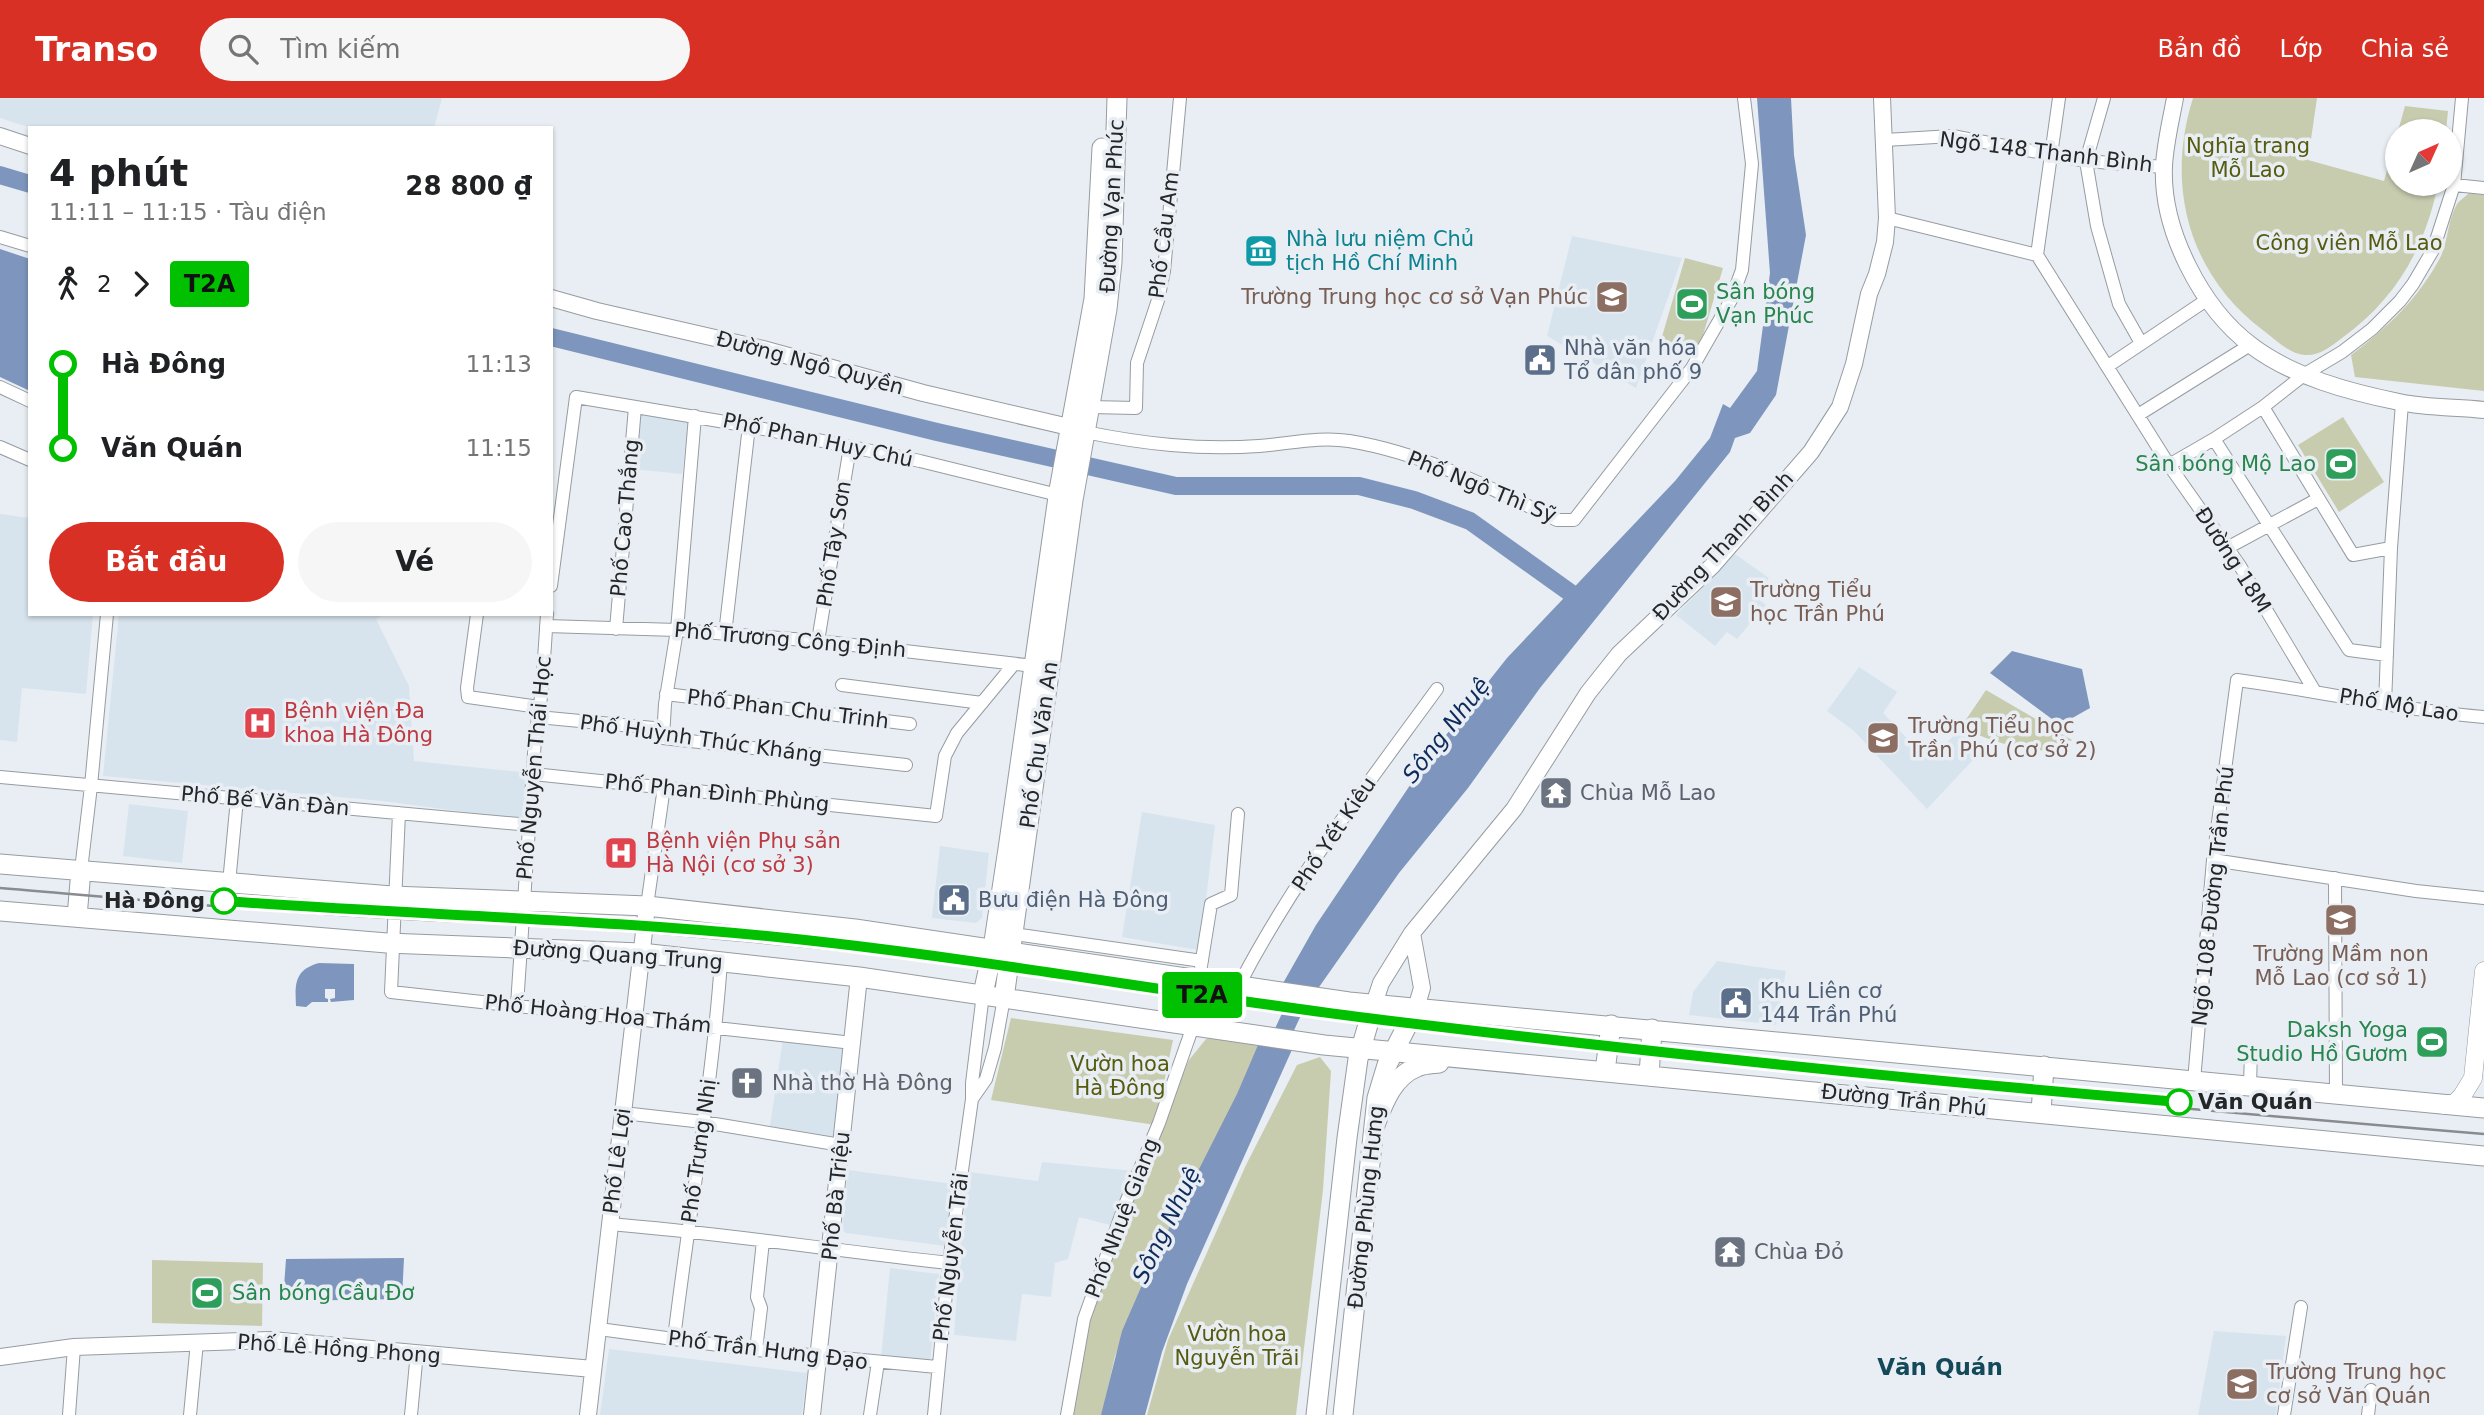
<!DOCTYPE html>
<html lang="vi">
<meta charset="utf-8">
<style>
:root{--surface:#fff;--page:#f6f6f6;--text:#202124;--muted:#757577;--accent:#d93025}
body{margin:0;font-family:"DejaVu Sans",sans-serif;background:var(--page);color:var(--text);height:100vh;display:flex;flex-direction:column;font-size:26px;white-space:nowrap}
*{box-sizing:border-box;margin:0}
p{font-size:23px;color:var(--muted)}
.icon{flex:none;width:38px;height:38px;fill:none;stroke:currentColor;stroke-width:2;stroke-linecap:round;stroke-linejoin:round}
.map{position:relative;flex:1;overflow:hidden}
.sheet{position:absolute;left:28px;top:28px;width:525px;height:490px;display:flex;flex-direction:column;background:var(--surface);border-radius:0px;box-shadow:0 2px 5px #0004}
.sheet>*{flex:none}
.badge{padding:0 14px;border-radius:5px;font-size:24px;line-height:46px}
.needle{width:46px;rotate:45deg}
.controls{position:absolute;left:2385px;top:21px;display:grid;gap:14px}
.controls a{display:grid;place-items:center;width:77px;height:77px;border-radius:50%;background:var(--surface);box-shadow:0 2px 5px #0004;font-size:35px}
.map>.badge{position:absolute;translate:-50% -50%;box-shadow:0 0 0 4px #fff}
.legs{display:flex;align-items:center;gap:10px;height:77px;padding:0 21px;font-size:23px}
.legs p{margin-inline-start:auto}
.summary{display:flex;align-items:center;justify-content:space-between;height:119px;padding:0 21px}
h1{font-size:38px;font-weight:700;line-height:52px}
.action{display:flex;gap:14px;margin-top:auto;padding:14px 21px}
.action a{flex:1;height:80px;border-radius:42px;background:var(--accent);color:#fff;font-size:28px;font-weight:700;line-height:80px;text-align:center}
.action a+a{background:var(--page);color:var(--text)}
ul{padding:0 21px;list-style:none}
li{display:flex;align-items:center;gap:24px;height:84px;font-size:26px}
li i{display:grid;place-items:center;width:10px;height:100%;margin:0 9px;background:currentColor}
li i::after{content:'';width:18px;height:18px;margin:-9px;border:5px solid;border-radius:50%;background:var(--surface)}
li p{margin-inline-start:auto}
li:first-child i{background:linear-gradient(#0000 50%,currentColor 0)}
li:last-child i{background:linear-gradient(currentColor 50%,#0000 0)}
header{display:flex;align-items:center;gap:42px;box-sizing:border-box;height:98px;padding:0 35px;background:var(--accent);color:#fff}
header strong{font-size:33px}
nav{display:flex;gap:38px;margin-inline-start:auto;font-size:24px}
.search{width:490px;height:63px;background:var(--page);display:flex;align-items:center;gap:18px;box-sizing:border-box;padding:0 24px;border-radius:38px;color:var(--muted);font-size:26px}
.map>svg:first-child{display:block}
</style>
<header>
<strong>Transo</strong>
<div class="search"><svg class="icon" aria-label="search" viewBox="0 0 24 24"><circle cx="10" cy="10" r="6"/><path d="M15 15l6 6"/></svg>Tìm kiếm</div>
<nav><a>Bản đồ</a><a>Lớp</a><a>Chia sẻ</a></nav>
</header>
<div class="map">
<svg width="2484" height="1317" viewBox="0 0 2484 1317">
<rect width="100%" height="100%" fill="#e8eef3"/>
<path fill="#d7e4ee" d="M0,0H442L434,30H31L0,20Z
M1572,138L1682,160L1636,290L1547,238Z
M638,313L689,319L682,376L632,371Z
M0,416L30,420V516H93L86,596L22,590L17,644L0,642Z
M1735,456L1769,480L1757,500L1766,507L1737,541L1727,534L1715,548L1676,517Z
M119,516H386L376,521L409,588L414,663L530,675L524,722L383,703L103,678Z
M1859,569L1897,594L1883,615L1928,662L1961,631L1987,647L1927,711L1854,633L1827,613Z
M129,706L188,713L182,765L123,758Z
M1142,714L1215,727L1204,818L1198,852L1122,839Z
M605,745L638,748L637,765L603,761Z
M940,748L989,755L982,820L976,825L932,820Z
M1717,863L1786,873L1776,927L1689,917L1693,894Z
M783,941L847,949L838,1039L770,1028Z
M1042,1064L1133,1073L1114,1128L1079,1119L1068,1161L1055,1165L1051,1199L1022,1196L1016,1243L954,1237L960,1151L969,1074L1038,1083Z
M848,1072L953,1086L945,1148L846,1135L842,1132Z
M890,1170L939,1176L930,1265L881,1260Z
M2214,1233L2286,1238L2276,1317H2198Z
M609,1251L807,1275L802,1317H600Z"/>
<path fill="#c8ccaf" d="M2193,0H2317L2308,62L2384,83L2397,36L2398,86H2438C2425,150 2396,201 2342,240C2331,248 2320,258 2305,257C2289,256 2276,242 2264,233C2189,177 2165,89 2193,0Z
M2405,8L2448,13L2446,33H2398Z
M2469,95L2484,97V293L2355,279L2351,257C2388,229 2419,200 2441,158C2448,142 2448,121 2457,106C2460,102 2466,98 2469,95Z
M1685,160L1723,170L1698,254L1661,242Z
M2343,319L2384,384L2339,414L2298,347Z
M1986,592L2072,642C2066,646 2059,651 2052,652C2025,655 1984,641 1961,629Z
M1011,920L1173,942L1155,1027L991,1002Z
M1223,936L1253,942L1259,948L1240,997L1143,1188L1115,1258L1102,1317H1070L1086,1221L1125,1110L1189,962L1206,941Z
M1320,959L1331,973L1323,1092L1296,1317H1147L1168,1242L1246,1067L1297,967Z
M152,1162L263,1165L262,1228L152,1225Z"/>
<path fill="#7e96bd" d="M1757,0H1791L1794,57L1806,137L1776,297L1750,335L1735,340L1730,354L1540,590L1468,690L1399,775L1317,892L1282,887L1316,827L1431,656L1507,560L1675,383L1710,340L1723,306L1730,310L1757,273L1770,175Z
M0,151L30,161V293L0,279Z
M2012,553L2082,571L2090,610L2060,627L1990,575Z
M319,865L354,866V902L331,904L330,901L335,900V891H325V900L328,901V904H312L306,909L296,908C295,886 294,872 319,865Z
M1261,940L1295,945L1187,1186L1162,1254L1145,1317H1101L1122,1233L1152,1164L1237,996Z
M404,1160L402,1201L283,1203L286,1161Z"/>
<g fill="none" stroke-linecap="round" stroke-linejoin="round">
<path stroke="#7e96bd" stroke-width="18" d="M0,77L30,86
M551,239L937,334L1176,388H1359L1414,402L1470,423L1586,506
M1275,952L1306,885"/>
<defs>
<path id="minor" d="M2104,0L2086,63L2097,128L2119,206L2141,245
M1885,42L1952,38L2086,63L2164,69
M2454,87L2484,90
M1887,120L2037,157
M0,139L30,148
M2037,157L2169,367L2240,468L2314,592
M2037,157L2059,0
M2108,268L2208,201
M0,289L30,303
M1090,309L1136,310L1137,265L1158,202L1164,173L1180,0
M2263,309L2353,457L2391,450
M2138,317L2250,247
M695,318L677,532L665,606L663,640L906,667
M1085,334C1144,346 1198,352 1259,348C1289,346 1319,338 1349,343C1423,355 1491,390 1557,422H1574L1692,270L1731,202L1742,172L1752,66L1744,0
M2214,341L2349,552L2387,557
M0,349L30,362
M2169,367L2214,341L2263,309L2305,276L2342,254L2372,231L2400,203L2413,186L2433,152L2454,87L2462,0
M2227,450L2318,401
M551,488L576,299L749,328L920,363L1058,397
M477,516L467,590L468,599L539,609
M546,528L677,532L818,543L1034,568
M616,531L635,309
M725,536L749,328
M818,543L850,349
M842,587L982,605
M666,596L910,626
M2385,606L2391,450L2402,305
M538,619L664,631
M533,676L936,718L945,658L957,635L1014,566
M0,679L530,727
M399,715L391,894L853,945
M2213,762L2416,793L2484,800
M81,772L91,688L107,516
M2335,780L2336,996
M229,785L237,701
M647,808L664,689
M1014,836L1202,863
M1201,868L1211,806L1231,797L1238,716
M1239,887C1294,781 1367,687 1437,591
M517,907L535,641L542,592L547,516
M2194,983L2213,762L2237,582C2320,593 2401,612 2484,619
M2250,988L2251,952
M972,1001L986,981L995,950L1004,900
M623,1015L703,1024L841,1047
M609,1126C723,1135 836,1153 949,1165
M599,1231L756,1252L937,1269
M674,1241C689,1115 712,990 721,864
M756,1252L761,1210L757,1199L763,1143
M69,1317L74,1249
M190,1317L197,1244
M411,1317L417,1254
M870,1317L878,1264
M934,1317L949,1165L972,1001V985L983,896
M1067,1317L1084,1221L1124,1109L1159,1025L1193,928
M2284,1317L2301,1209
M2368,1317L2371,1292"/>
<path id="tertiary" d="M2175,0C2171,22 2165,46 2164,68C2161,131 2201,210 2252,248C2293,279 2350,294 2399,304C2427,310 2456,309 2484,312
M0,38L30,48
M551,200L597,213L763,251L923,295L1069,329
M1412,835L1422,890L1416,910
M1374,906L1381,885L1412,835L1514,711L1588,595L1619,556L1712,468L1811,354L1840,309L1854,266L1869,196L1877,176L1885,144L1887,120L1882,0
M0,1259L74,1249L271,1242L593,1271
M588,1317L647,808
M812,1317L859,879"/>
<path id="secondary" d="M2445,1007L2455,1005L2462,998L2473,980L2484,873"/>
<path id="primary" d="M983,896L993,850L1008,751L1059,392L1094,201L1102,50
M1004,900L1073,402L1107,211L1112,164L1117,0
M1316,1317L1347,1040L1358,961L1374,906
M1343,1317L1377,1000L1387,967L1416,910"/>
<path id="trunk" d="M0,766L392,798L647,808L855,831L1349,904L2484,1010
M0,813L387,845L641,855L859,879L1324,947L2484,1058
M77,819L81,772
M1605,973L1611,927
M1649,978L1652,931
M2041,1015L2044,968
M1375,1027C1383,1006 1393,978 1417,969C1424,966 1432,966 1439,965"/>
</defs>
<use href="#minor" stroke="#969ca1" stroke-width="14"/>
<use href="#tertiary" stroke="#969ca1" stroke-width="18"/>
<use href="#secondary" stroke="#969ca1" stroke-width="19"/>
<use href="#primary" stroke="#969ca1" stroke-width="21"/>
<use href="#trunk" stroke="#969ca1" stroke-width="21"/>
<use href="#minor" stroke="#fff" stroke-width="12"/>
<use href="#tertiary" stroke="#fff" stroke-width="16"/>
<use href="#secondary" stroke="#fff" stroke-width="18"/>
<use href="#primary" stroke="#fff" stroke-width="19"/>
<use href="#trunk" stroke="#fff" stroke-width="19"/>
<path stroke="#888c90" stroke-width="2.5" d="M0,790C142,802 283,815 425,822C459,824 492,823 526,825C613,831 701,839 788,847C988,866 1186,903 1385,927C1751,971 2117,1006 2484,1036"/>
</g>
<g fill="none" stroke-linecap="round" stroke-linejoin="round">
<defs>
<path id="line-1" d="M224,803C415,817 606,821 796,841C992,862 1187,898 1383,922C1648,954 1914,982 2179,1004"/>
</defs>
<use href="#line-1" stroke="#fff" stroke-width="16"/>
<use href="#line-1" stroke="#00c000" stroke-width="10"/>
</g>
<defs>
<symbol id="museum-square" viewBox="-11 -11 22 22"><rect x="-9" y="-9" width="18" height="18" rx="4" fill="#0f9aa8" stroke="#e8eef3"/><path d="M0-6L6-3V-2H-6V-3ZM-5-1h2V3h-2ZM-1-1h2V3h-2ZM3-1h2V3H3ZM-6 4H6V6H-6Z" fill="#fff"/></symbol>
<symbol id="school-square" viewBox="-11 -11 22 22"><rect x="-9" y="-9" width="18" height="18" rx="4" fill="#8d6e63" stroke="#e8eef3"/><path d="M0-5L7-2L0 1L-7-2ZM-4 1L0 2.5L4 1V4Q0 6-4 4Z" fill="#fff"/></symbol>
<symbol id="stadium-square" viewBox="-11 -11 22 22"><rect x="-9" y="-9" width="18" height="18" rx="4" fill="#2e9e5b" stroke="#e8eef3"/><path d="M0-5a6.5 5 0 1 0 0 10a6.5 5 0 1 0 0-10ZM-3.5-1.8h7v3.6h-7Z" fill="#fff"/></symbol>
<symbol id="civic-square" viewBox="-11 -11 22 22"><rect x="-9" y="-9" width="18" height="18" rx="4" fill="#5c6f8a" stroke="#e8eef3"/><path d="M-.6-6.5H3V-4.5H.6V-3L4-1V1h2V6H-6V1h2V-1L-.6-3ZM-1.2 2.5V6h2.4V2.5Z" fill="#fff"/></symbol>
<symbol id="hospital-square" viewBox="-11 -11 22 22"><rect x="-9" y="-9" width="18" height="18" rx="4" fill="#e0444e" stroke="#e8eef3"/><path d="M-5-5h3v3.5h4V-5h3V5h-3V1.5h-4V5h-3Z" fill="#fff"/></symbol>
<symbol id="temple-square" viewBox="-11 -11 22 22"><rect x="-9" y="-9" width="18" height="18" rx="4" fill="#6b7280" stroke="#e8eef3"/><path d="M0-6L5-2H3V0L6.5 2.5H4V6H1.5V3h-3V6H-4V2.5H-6.5L-3 0V-2H-5Z" fill="#fff"/></symbol>
<symbol id="church-square" viewBox="-11 -11 22 22"><rect x="-9" y="-9" width="18" height="18" rx="4" fill="#6b7280" stroke="#e8eef3"/><path d="M-1.2-6h2.4v3.5h3.3v2.4h-3.3V6h-2.4V-.1h-3.3v-2.4h3.3Z" fill="#fff"/></symbol>
</defs>
<g fill-rule="evenodd">
<use href="#museum-square" x="1242" y="134" width="38" height="38"/>
<use href="#school-square" x="1593" y="180" width="38" height="38"/>
<use href="#stadium-square" x="1673" y="187" width="38" height="38"/>
<use href="#civic-square" x="1521" y="243" width="38" height="38"/>
<use href="#stadium-square" x="2322" y="347" width="38" height="38"/>
<use href="#school-square" x="1707" y="485" width="38" height="38"/>
<use href="#hospital-square" x="241" y="606" width="38" height="38"/>
<use href="#school-square" x="1864" y="621" width="38" height="38"/>
<use href="#temple-square" x="1537" y="676" width="38" height="38"/>
<use href="#hospital-square" x="602" y="736" width="38" height="38"/>
<use href="#civic-square" x="935" y="783" width="38" height="38"/>
<use href="#school-square" x="2322" y="803" width="38" height="38"/>
<use href="#civic-square" x="1717" y="886" width="38" height="38"/>
<use href="#stadium-square" x="2413" y="925" width="38" height="38"/>
<use href="#church-square" x="728" y="966" width="38" height="38"/>
<use href="#temple-square" x="1711" y="1135" width="38" height="38"/>
<use href="#stadium-square" x="188" y="1176" width="38" height="38"/>
<use href="#school-square" x="2223" y="1267" width="38" height="38"/>
</g>
<g fill="#fff" stroke="#00c000" stroke-width="3.5">
<circle cx="224" cy="803" r="12"/>
<circle cx="2179" cy="1004" r="12"/>
</g>
<g text-anchor="middle" stroke-width="7" stroke-linejoin="round" paint-order="stroke">
<g font-size="21" fill="#565b0f" stroke="#e8eef3">
<text x="2248" y="55">Nghĩa trang<tspan x="2248" dy="24">Mỗ Lao</tspan></text>
<text x="2349" y="152">Công viên Mỗ Lao</text>
<text x="1120" y="973">Vườn hoa<tspan x="1120" dy="24">Hà Đông</tspan></text>
<text x="1237" y="1243">Vườn hoa<tspan x="1237" dy="24">Nguyễn Trãi</tspan></text>
</g>
<g font-size="21" fill="#242628" stroke="#e8eef3">
<text transform="translate(2046 54) rotate(7)" y="7">Ngõ 148 Thanh Bình</text>
<text transform="translate(1112 108) rotate(-87)" y="7">Đường Vạn Phúc</text>
<text transform="translate(1164 137) rotate(-83)" y="7">Phố Cầu Am</text>
<text transform="translate(810 265) rotate(15)" y="7">Đường Ngô Quyền</text>
<text transform="translate(818 342) rotate(12)" y="7">Phố Phan Huy Chú</text>
<text transform="translate(1482 389) rotate(22)" y="7">Phố Ngô Thì Sỹ</text>
<text transform="translate(625 420) rotate(-85)" y="7">Phố Cao Thắng</text>
<text transform="translate(834 446) rotate(-81)" y="7">Phố Tây Sơn</text>
<text transform="translate(1723 448) rotate(-47)" y="7">Đường Thanh Bình</text>
<text transform="translate(2233 462) rotate(57)" y="7">Đường 18M</text>
<text transform="translate(790 542) rotate(5)" y="7">Phố Trương Công Định</text>
<text transform="translate(2399 607) rotate(9)" y="7">Phố Mộ Lao</text>
<text transform="translate(788 611) rotate(7)" y="7">Phố Phan Chu Trinh</text>
<text transform="translate(701 641) rotate(8)" y="7">Phố Huỳnh Thúc Kháng</text>
<text transform="translate(1039 647) rotate(-82)" y="7">Phố Chu Văn An</text>
<text transform="translate(534 670) rotate(-85)" y="7">Phố Nguyễn Thái Học</text>
<text transform="translate(717 695) rotate(6)" y="7">Phố Phan Đình Phùng</text>
<text transform="translate(265 703) rotate(5)" y="7">Phố Bế Văn Đàn</text>
<text transform="translate(1334 736) rotate(-56)" y="7">Phố Yết Kiêu</text>
<text transform="translate(2213 798) rotate(-84)" y="7">Ngõ 108 Đường Trần Phú</text>
<text transform="translate(618 857) rotate(4)" y="7">Đường Quang Trung</text>
<text transform="translate(598 916) rotate(6)" y="7">Phố Hoàng Hoa Thám</text>
<text transform="translate(1904 1002) rotate(6)" y="7">Đường Trần Phú</text>
<text transform="translate(699 1053) rotate(-82)" y="7">Phố Trưng Nhị</text>
<text transform="translate(617 1063) rotate(-83)" y="7">Phố Lê Lợi</text>
<text transform="translate(836 1098) rotate(-84)" y="7">Phố Bà Triệu</text>
<text transform="translate(1366 1109) rotate(-84)" y="7">Đường Phùng Hưng</text>
<text transform="translate(1122 1120) rotate(-69)" y="7">Phố Nhuệ Giang</text>
<text transform="translate(951 1159) rotate(-83)" y="7">Phố Nguyễn Trãi</text>
<text transform="translate(339 1251) rotate(4)" y="7">Phố Lê Hồng Phong</text>
<text transform="translate(768 1252) rotate(7)" y="7">Phố Trần Hưng Đạo</text>
</g>
<g font-size="21" fill="#0d838f" stroke="#e8eef3" text-anchor="start">
<text x="1286" y="148">Nhà lưu niệm Chủ<tspan x="1286" dy="24">tịch Hồ Chí Minh</tspan></text>
</g>
<g font-size="21" fill="#27864d" stroke="#e8eef3" text-anchor="start">
<text x="1716" y="201">Sân bóng<tspan x="1716" dy="24">Vạn Phúc</tspan></text>
<text x="2316" y="373" text-anchor="end">Sân bóng Mộ Lao</text>
<text x="2408" y="939" text-anchor="end">Daksh Yoga<tspan x="2408" dy="24">Studio Hồ Gươm</tspan></text>
<text x="232" y="1202">Sân bóng Cầu Đơ</text>
</g>
<g font-size="21" fill="#785e54" stroke="#e8eef3" text-anchor="start">
<text x="1588" y="206" text-anchor="end">Trường Trung học cơ sở Vạn Phúc</text>
<text x="1750" y="499">Trường Tiểu<tspan x="1750" dy="24">học Trần Phú</tspan></text>
<text x="1908" y="635">Trường Tiểu học<tspan x="1908" dy="24">Trần Phú (cơ sở 2)</tspan></text>
<text x="2341" y="863" text-anchor="middle">Trường Mầm non<tspan x="2341" dy="24">Mỗ Lao (cơ sở 1)</tspan></text>
<text x="2266" y="1281">Trường Trung học<tspan x="2266" dy="24">cơ sở Văn Quán</tspan></text>
</g>
<g font-size="21" fill="#4e5e75" stroke="#e8eef3" text-anchor="start">
<text x="1564" y="257">Nhà văn hóa<tspan x="1564" dy="24">Tổ dân phố 9</tspan></text>
<text x="978" y="809">Bưu điện Hà Đông</text>
<text x="1760" y="900">Khu Liên cơ<tspan x="1760" dy="24">144 Trần Phú</tspan></text>
</g>
<g font-size="21" fill="#be3a42" stroke="#e8eef3" text-anchor="start">
<text x="284" y="620">Bệnh viện Đa<tspan x="284" dy="24">khoa Hà Đông</tspan></text>
<text x="646" y="750">Bệnh viện Phụ sản<tspan x="646" dy="24">Hà Nội (cơ sở 3)</tspan></text>
</g>
<g font-size="21" fill="#5b616d" stroke="#e8eef3" text-anchor="start">
<text x="1580" y="702">Chùa Mỗ Lao</text>
<text x="772" y="992">Nhà thờ Hà Đông</text>
<text x="1754" y="1161">Chùa Đỏ</text>
</g>
<g font-size="21" font-weight="bold" fill="#242628" stroke="#e8eef3" text-anchor="end">
<text x="205" y="810">Hà Đông</text>
<text x="2198" y="1011" text-anchor="start">Văn Quán</text>
</g>
<g font-size="23" font-style="italic" fill="#0e2b5c" stroke="#e8eef3">
<text transform="translate(1446 632) rotate(-52)" y="8">Sông Nhuệ</text>
<text transform="translate(1166 1127) rotate(-64)" y="8">Sông Nhuệ</text>
</g>
<g font-size="23" font-weight="bold" fill="#134958" stroke="#e8eef3">
<text x="1940" y="1277">Văn Quán</text>
</g>
</g>
</svg>
<div class="controls">
<a><svg class="needle" viewBox="-14 -14 28 28"><path d="M0-13l5 13h-10z" fill="#e53935"/><path d="M0 13l5-13h-10z" fill="#757577"/></svg></a>
</div>
<b class="badge" style="left:1202px;top:897px;background:#00c000;color:#111">T2A</b>
<section class="sheet">
<div class="summary"><div><h1>4 phút</h1><p>11:11 – 11:15 · Tàu điện</p></div><b>28 800 ₫</b></div>
<div class="legs"><svg class="icon" aria-label="walk" viewBox="0 0 24 24"><circle cx="13" cy="4" r="2"/><path d="M13 8l-2 6 4 7M11 14l-3 7M7 12l3-4h3l4 4"/></svg>2<svg class="icon" aria-label="forward" viewBox="0 0 24 24"><path d="M9 5l7 7-7 7"/></svg><b class="badge" style="background:#00c000;color:#111">T2A</b></div>
<ul>
<li><i style="color:#00c000"></i><b>Hà Đông</b><p>11:13</p></li>
<li><i style="color:#00c000"></i><b>Văn Quán</b><p>11:15</p></li>
</ul>
<div class="action"><a>Bắt đầu</a><a>Vé</a></div>
</section>
</div>
